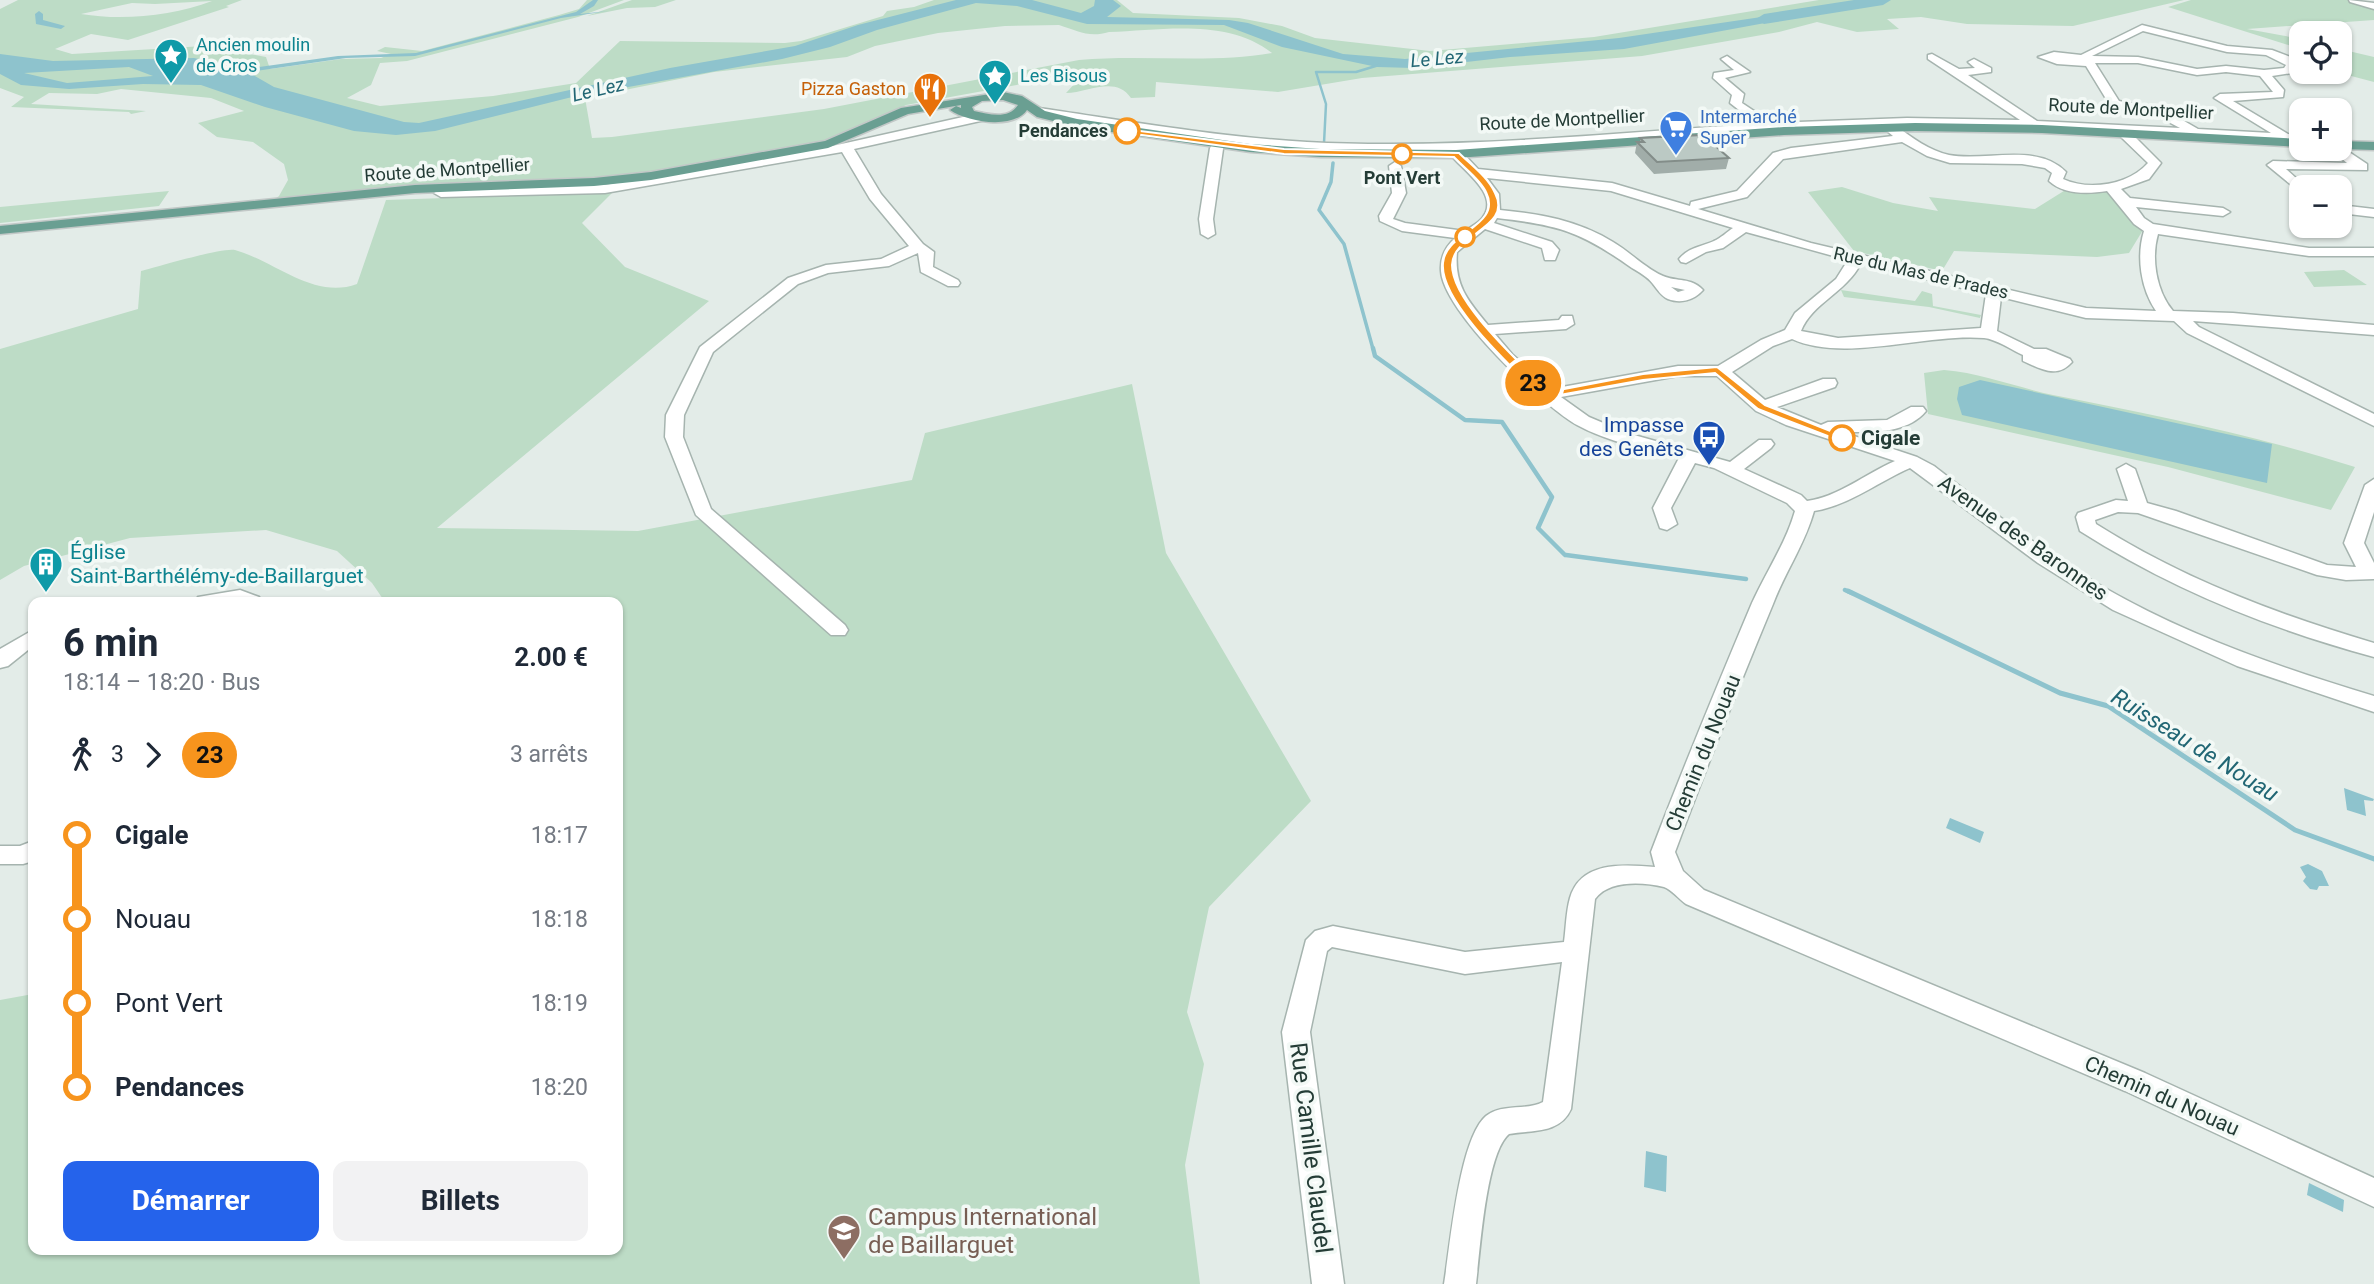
<!DOCTYPE html>
<html lang="fr">
<meta charset="utf-8">
<style>
:root{--surface:#fff;--page:#f2f2f3;--text:#1f2937;--muted:#747a83;--accent:#2563eb}
body{margin:0;font-family:Roboto,sans-serif;background:var(--page);color:var(--text);height:100vh;display:flex;flex-direction:column;font-size:26px;white-space:nowrap}
*{box-sizing:border-box;margin:0}
p{font-size:23px;color:var(--muted)}
.icon{flex:none;width:38px;height:38px;fill:none;stroke:currentColor;stroke-width:2;stroke-linecap:round;stroke-linejoin:round}
.map{position:relative;flex:1;overflow:hidden}
.drawer{position:absolute;left:28px;top:597px;width:595px;height:658px;display:flex;flex-direction:column;background:var(--surface);border-radius:14px;box-shadow:0 2px 5px #0004}
.drawer>*{flex:none}
.badge{padding:0 14px;border-radius:23px;font-size:24px;line-height:46px}
.fabs{position:absolute;left:2289px;top:21px;display:grid;gap:14px}
.fabs a{display:grid;place-items:center;width:63px;height:63px;border-radius:14px;background:var(--surface);box-shadow:0 2px 5px #0004;font-size:35px}
.map>.badge{position:absolute;translate:-50% -50%;box-shadow:0 0 0 4px #fff}
.legs{display:flex;align-items:center;gap:10px;height:77px;padding:0 35px;font-size:23px}
.legs p{margin-inline-start:auto}
.summary{display:flex;align-items:center;justify-content:space-between;height:119px;padding:0 35px}
h1{font-size:38px;font-weight:700;line-height:52px}
.action{display:flex;gap:14px;margin-top:auto;padding:14px 35px}
.action a{flex:1;height:80px;border-radius:14px;background:var(--accent);color:#fff;font-size:28px;font-weight:700;line-height:80px;text-align:center}
.action a+a{background:var(--page);color:var(--text)}
ul{padding:0 35px;list-style:none}
li{display:flex;align-items:center;gap:24px;height:84px;font-size:26px}
li i{display:grid;place-items:center;width:10px;height:100%;margin:0 9px;background:currentColor}
li i::after{content:'';width:18px;height:18px;margin:-9px;border:5px solid;border-radius:50%;background:var(--surface)}
li p{margin-inline-start:auto}
li:first-child i{background:linear-gradient(#0000 50%,currentColor 0)}
li:last-child i{background:linear-gradient(currentColor 50%,#0000 0)}
.map>svg:first-child{display:block}
</style>
<div class="map">
<svg width="2374" height="1284" viewBox="0 0 2374 1284">
<rect width="100%" height="100%" fill="#e3ece8"/>
<path fill="#bddcc6" fill-rule="evenodd" d="M18,0H242L226,6L229,7L128,40L91,34L55,49L72,54L204,46L266,57L270,69L341,59L381,58L391,54L377,51L385,47L422,51L559,15L579,9L587,0H624L578,17L407,61L380,63L371,85L347,98L380,106L493,96L576,83L620,41L785,43L801,41L883,16L887,11L914,7L934,0H1117L1133,13L1239,18L1282,26L1315,38L1430,51L1594,37L1819,0H2184L2073,26L1967,24L1921,17L1887,19L1899,29L1857,32L1817,22L1779,32L1642,56L1362,78L1278,92L1156,82L1155,97L1131,98C1115,75 1088,93 1066,93L1077,81L1070,77L1075,76L1071,75L906,105L828,144L607,181L495,184L270,203L279,196L288,180L284,164L253,142L217,137L198,123L244,111L211,98L121,89L97,94L49,93L31,104L146,111L131,114L129,112L11,107L24,97L0,88V9ZM212,1C172,16 123,21 81,14L132,3L155,4ZM1059,25C1078,31 1089,38 1109,32C1162,30 1228,18 1272,53C1209,64 1143,54 1079,60L824,109L612,137L592,138L585,98L714,72L847,57L875,46L938,33L1005,26Z
M632,0H676L655,7L627,8L587,16Z
M2191,0H2354L2374,6V20L2247,29L2301,39V49L2168,7Z
M2340,49L2374,57V82L2336,72H2340Z
M1842,187L1893,203L1938,211L1929,197L2035,209L2067,189L2106,191L2121,203L2143,230L2129,253L2097,257L1954,251L1942,271L1854,251L1808,192Z
M169,191L159,206L0,223V207Z
M613,192L582,223L625,267L709,301L437,528L638,531L912,480L925,433L1132,384L1166,553L1311,801L1209,907L1187,1012L1204,1064L1185,1165L1200,1284H0V1000L33,994V1250H618V602H385L372,583L337,551L266,530L130,538L24,566L0,580V349L138,309L141,271C157,267 223,247 235,250C275,261 314,300 357,284L386,200Z
M2344,270L2367,285L2314,287L2304,272Z
M1841,290L1915,301L1922,291L1932,294L1933,306L1981,315L1980,318L1929,307L1844,297Z
M1944,370C1981,373 2016,387 2053,395C2155,415 2255,435 2355,467L2331,510L2168,467L1928,414L1924,373Z"/>
<path fill="#8ec3cd" fill-rule="evenodd" d="M593,0H598L594,6L580,14L608,11L561,18L415,56L346,58L248,72L274,87L404,122L419,123L670,68L795,46L858,25L956,0H1032L1081,13L1094,6L1095,0H1113L1121,6L1107,17L1229,20L1248,23L1343,54L1405,59L1619,38L1802,11L1808,15L1624,49L1510,57L1414,68L1377,67L1282,47L1224,25L1087,24L1017,6L976,3L877,30L830,47L782,59L568,98L435,131L396,135L354,131L265,107L201,85L143,84L69,89L21,85L0,74V54L53,61L194,58L246,69L338,56L416,53L576,12ZM129,67L153,76L67,83L24,73Z
M1980,380L2272,444L2267,483L1962,415L1957,399L1959,387Z
M2344,788L2374,799L2373,801L2364,800L2366,816L2347,810Z
M1950,818L1984,832L1980,843L1946,828Z
M2308,864L2322,871L2329,886H2319L2317,890L2310,889L2303,881L2306,877L2300,867Z
M1646,1151L1667,1156L1666,1192L1644,1187Z
M2309,1183L2344,1200L2343,1212L2307,1195Z"/>
<g fill="none" stroke-linecap="round" stroke-linejoin="round">
<path stroke="#8ec3cd" stroke-width="2.5" d="M1324,143L1326,104L1316,72H1356L1379,65"/>
<path stroke="#8ec3cd" stroke-width="3.5" d="M1333,163L1331,182L1319,210L1344,244L1373,349"/>
<path stroke="#8ec3cd" stroke-width="4.5" d="M1373,348L1375,356L1465,420L1502,422L1552,497L1538,528L1565,555
M1566,555L1746,579
M1845,590L1852,593"/>
<path stroke="#8ec3cd" stroke-width="5" d="M1848,591L2060,693L2108,706L2295,830L2374,859"/>
<path fill="#8ec3cd" fill-rule="evenodd" d="M39,11L43,14V20L65,26L61,29L36,24L35,14Z"/>
<path fill="#8ec3cd" fill-rule="evenodd" d="M1854,0H1891L1883,5L1764,24L1756,19L1764,14Z"/>
<defs>
<path id="minor" d="M2349,0L2374,3V9L2350,2Z
M2142,25L2227,46L2272,50L2293,58L2298,65L2292,73L2272,76L2284,90L2283,97L2233,101L2288,134L2301,135V143L2130,132L2161,163L2149,179L2121,189L2130,198L2223,208L2230,212L2223,216L2136,207L2144,218L2153,224L2309,248H2374V256H2309L2158,234C2151,258 2156,291 2173,311L2233,313L2374,325V335L2193,321L2199,327L2374,414V426L2187,333L2174,321L2086,318L2001,297L1997,331L2034,349H2046L2070,359L2072,362C2057,379 2041,369 2023,361V355C2012,350 1996,339 1984,338C1927,333 1844,363 1792,339L1773,346L1732,372L1765,400L1823,379H1835L1837,383L1835,387L1777,407L1821,425L1828,422L1887,420L1911,407H1923L1926,411C1906,435 1869,432 1842,432L1917,457L1934,466C1989,509 2043,552 2103,587C2188,636 2281,668 2374,696V712L2237,666L2113,610L2038,563L1910,468C1878,482 1848,506 1814,511C1805,544 1785,572 1773,604C1739,686 1706,768 1675,852L1683,871L1704,890L2145,1073L2374,1178V1207L2125,1091L1686,904C1680,900 1671,889 1664,887C1642,882 1609,880 1595,899L1571,1109C1560,1134 1532,1130 1509,1134C1486,1153 1480,1252 1476,1284H1444C1450,1248 1459,1139 1486,1116C1503,1103 1526,1111 1543,1102L1562,962L1465,974L1337,948L1332,947L1327,951L1310,1032L1344,1284H1312L1282,1032L1306,940L1315,931L1333,926L1465,952L1564,942C1566,928 1566,912 1570,898C1581,860 1625,865 1655,867L1651,852C1683,768 1717,686 1752,603C1766,572 1786,543 1795,511L1787,503L1714,468L1695,463L1671,508L1677,524L1667,530L1660,528L1653,508L1679,458C1645,449 1608,442 1577,425C1542,405 1443,311 1441,271C1440,257 1445,247 1455,238L1402,231L1380,221L1379,216L1392,193L1389,166L1395,162L1401,166L1406,193L1393,219L1405,223L1465,231C1470,227 1479,223 1483,217C1500,194 1462,170 1450,154L1456,150L1461,151L1478,169L1612,183L1690,206L1691,202L1737,191L1773,153L1791,148L1893,136L1887,131L1886,126L1850,127C1642,136 1432,167 1224,142L1213,219L1215,234L1208,238L1201,234L1199,219L1210,148L1215,141L1039,116L1033,112L1039,108C1128,121 1217,137 1307,142C1457,150 1608,133 1757,124L1730,103L1732,95L1713,78L1714,73L1734,70L1721,59L1727,56L1750,72L1725,78L1744,94L1742,103L1772,123L1907,118L2020,120L1928,59V55L1932,54L1959,69L1975,68L1968,62L1974,59L1991,68V72L1968,75L2037,121L2180,128L2157,116L2111,107L2086,66L2057,64L2038,57L2054,52L2081,55ZM2143,31L2227,52L2266,55L2286,65L2284,68L2264,70L2226,66L2197,69L2138,57L2092,56ZM2095,63H2138L2197,75L2226,72L2260,76L2273,92L2220,94L2214,98L2271,133L2198,129L2165,110L2119,101ZM1896,126L2120,132L2121,137L2148,163C2129,185 2089,191 2063,179L2066,172C2037,142 1985,162 1949,155C1930,151 1911,137 1896,126ZM1902,142L1927,156L1950,163L2022,164L2045,168L2052,173L2049,181C2064,195 2088,194 2107,191L2134,224L2144,231C2136,257 2141,289 2156,311L2086,308L1811,243L1698,209L1747,197L1783,159ZM1487,178L1611,191L1733,228C1727,232 1721,238 1714,241C1701,247 1689,247 1679,259L1681,262L1686,263L1706,252L1723,248L1746,232L1848,260L1836,279L1795,313L1785,330L1761,340L1718,366H1678L1551,389L1512,354L1495,334L1566,329L1574,324L1572,316H1562L1559,320L1488,325C1468,301 1454,285 1457,252L1485,229L1542,248L1545,260H1555L1559,250L1552,242L1494,223L1497,218C1558,225 1580,231 1632,268C1639,272 1648,277 1653,284C1658,290 1661,296 1668,299C1681,304 1694,300 1703,290C1691,277 1677,282 1663,276C1645,268 1630,252 1613,242C1577,220 1541,214 1500,210L1499,194ZM1861,263L1986,294L1981,328L1838,338L1801,331C1812,303 1846,293 1861,263ZM1671,287L1685,290L1678,292ZM1678,376H1717L1756,411L1786,425L1895,461C1865,474 1838,497 1807,501L1801,495L1744,469L1771,448L1774,444L1771,440H1759L1730,462L1627,433L1589,417L1561,397Z
M981,113L985,114V120L854,149L881,194L923,244L934,252L933,267L958,280L960,283L958,286H948L921,272L918,253L889,266L828,273L798,284L713,352L684,415L683,437L711,509L845,625L848,630L845,635H831L696,515L665,437L666,415L700,347L788,278L826,265L881,259L909,246L870,199L842,152L605,193L441,197L434,193L441,189L605,185L828,147Z
M2340,146L2367,164V170L2286,169L2306,187H2301V193L2267,165L2273,161L2347,163L2330,149H2340Z
M2340,205L2374,209V217L2340,213Z
M2126,464L2135,469L2147,503L2176,511L2327,565L2356,567L2344,543L2365,485L2374,479V512L2364,543L2374,563V579L2346,580L2317,575L2138,513L2118,512L2095,520L2096,524C2183,579 2276,614 2374,643V657C2270,629 2171,589 2080,531L2076,517L2078,513L2116,500L2128,501L2117,469Z
M240,590L259,597L262,602H195L198,597Z
M33,630V646L8,666L0,668V649Z
M33,841V861L23,864H0V846H20Z"/>
<path id="major" d="M1003,92L1022,96L1045,111L1077,119L1250,144L1320,149L1456,150L1784,127L1915,123L2042,125L2301,139V147L2042,133L1915,131L1784,135L1456,158L1320,157L1250,152L1077,127L1037,117L1027,110C1013,130 967,122 950,110L956,106L961,108V105L908,114L828,148L651,180L594,186L415,193L0,234V226L415,185L594,178L651,172L825,141L901,108ZM1003,100L1018,105C1008,120 989,114 974,111L972,107L982,101Z
M2340,141L2374,142V150L2340,149Z"/>
</defs>
<use href="#minor" stroke="#a6b4af" stroke-width="3"/>
<use href="#major" stroke="#c2c8c7" stroke-width="3"/>
<use href="#minor" fill="#fff" fill-rule="evenodd"/>
<use href="#major" fill="#6a9f92" fill-rule="evenodd"/>
</g>
<path fill="#a1ada9" d="M1640,138L1729,158L1726,169L1654,174L1635,153L1637,142H1640Z"/>
<path fill="#bbc9c4" stroke="#838d89" stroke-width="2" d="M1703,135L1729,158L1657,162L1637,142H1644L1640,138Z"/>
<path fill="#f7941d" stroke="#fff" stroke-width="2" d="M1124,129L1284,149L1459,153C1471,165 1488,177 1495,193C1513,228 1453,233 1452,265C1452,303 1523,365 1549,392L1643,374L1717,367L1765,405L1848,438L1838,440L1758,409L1715,373L1643,380L1543,398C1516,371 1439,302 1443,263C1445,232 1503,226 1486,192C1480,179 1464,168 1454,157L1284,154L1127,133Z"/>
<defs>
<symbol id="sight-pin" viewBox="-11 -11 22 30"><path d="M0 17L-7.5 6A9.5 9.5 0 1 1 7.5 6Z" fill="#0f9aa8" stroke="#f3f9f6"/><path d="M0-6L1.8-2.2L6-1.7L2.9 1.2L3.7 5.4L0 3.3L-3.7 5.4L-2.9 1.2L-6-1.7L-1.8-2.2Z" fill="#fff"/></symbol>
<symbol id="restaurant-pin" viewBox="-11 -11 22 30"><path d="M0 17L-7.5 6A9.5 9.5 0 1 1 7.5 6Z" fill="#e8710a" stroke="#f3f9f6"/><path d="M-5-6h1v4h1v-4h1v4h1v-4h1v5L-1.5 .5V6h-2V.5L-5-1ZM5-6V6H3V1.5H1.5Q1.5-4 5-6Z" fill="#fff"/></symbol>
<symbol id="supermarket-pin" viewBox="-11 -11 22 30"><path d="M0 17L-7.5 6A9.5 9.5 0 1 1 7.5 6Z" fill="#3f7fe0" stroke="#f3f9f6"/><path d="M-6-5.5h2.5l.6 2H6L4.5 2H-2.5L-4.4-4H-6ZM-1.5 3.2a1.3 1.3 0 1 0 .1 0ZM3 3.2a1.3 1.3 0 1 0 .1 0Z" fill="#fff"/></symbol>
<symbol id="bus-pin" viewBox="-11 -11 22 30"><path d="M0 17L-7.5 6A9.5 9.5 0 1 1 7.5 6Z" fill="#1a4fb4" stroke="#f3f9f6"/><path d="M-5-6H5V4H4V6H2V4H-2V6H-4V4H-5ZM-3.5-4V0h7V-4ZM-3.5 1.2v1.5H-2V1.2ZM2 1.2v1.5H3.5V1.2Z" fill="#fff"/></symbol>
<symbol id="building-pin" viewBox="-11 -11 22 30"><path d="M0 17L-7.5 6A9.5 9.5 0 1 1 7.5 6Z" fill="#0f9aa8" stroke="#f3f9f6"/><path d="M-4-6H4V6H1V3H-1V6H-4ZM-2.5-4.3h1.7v1.8h-1.7ZM.8-4.3h1.7v1.8H.8ZM-2.5-1h1.7V.8h-1.7ZM.8-1h1.7V.8H.8Z" fill="#fff"/></symbol>
<symbol id="university-pin" viewBox="-11 -11 22 30"><path d="M0 17L-7.5 6A9.5 9.5 0 1 1 7.5 6Z" fill="#8d6e63" stroke="#f3f9f6"/><path d="M0-5L7-2L0 1L-7-2ZM-4 1L0 2.5L4 1V4Q0 6-4 4Z" fill="#fff"/></symbol>
</defs>
<g fill-rule="evenodd">
<use href="#sight-pin" x="152" y="36" width="38" height="52"/>
<use href="#sight-pin" x="976" y="57" width="38" height="52"/>
<use href="#restaurant-pin" x="911" y="70" width="38" height="52"/>
<use href="#supermarket-pin" x="1657" y="108" width="38" height="52"/>
<use href="#bus-pin" x="1690" y="418" width="38" height="52"/>
<use href="#building-pin" x="27" y="545" width="38" height="52"/>
<use href="#university-pin" x="825" y="1212" width="38" height="52"/>
</g>
<g fill="#fff" stroke="#f7941d" stroke-width="3.5">
<circle cx="1127" cy="131" r="12"/>
<circle cx="1402" cy="154" r="9"/>
<circle cx="1465" cy="237" r="9"/>
<circle cx="1842" cy="438" r="12"/>
</g>
<g text-anchor="middle" stroke-width="7" stroke-linejoin="round" paint-order="stroke">
<g font-size="18" fill="#0d838f" stroke="#f3f9f6" text-anchor="start">
<text x="196" y="51">Ancien moulin<tspan x="196" dy="21">de Cros</tspan></text>
<text x="1020" y="82">Les Bisous</text>
</g>
<g font-size="18" fill="#c56008" stroke="#f3f9f6" text-anchor="end">
<text x="906" y="95">Pizza Gaston</text>
</g>
<g font-size="18" fill="#243c36" stroke="#f3f9f6">
<text transform="translate(2131 109) rotate(3)" y="6">Route de Montpellier</text>
<text transform="translate(1562 120) rotate(-3)" y="6">Route de Montpellier</text>
<text transform="translate(447 170) rotate(-4)" y="6">Route de Montpellier</text>
<text transform="translate(1921 273) rotate(13)" y="6">Rue du Mas de Prades</text>
</g>
<g font-size="18" fill="#366cbe" stroke="#f3f9f6" text-anchor="start">
<text x="1700" y="123">Intermarché<tspan x="1700" dy="21">Super</tspan></text>
</g>
<g font-size="18" font-weight="bold" fill="#243c36" stroke="#f3f9f6" text-anchor="end">
<text x="1108" y="137">Pendances</text>
<text x="1402" y="184" text-anchor="middle">Pont Vert</text>
</g>
<g font-size="19" font-style="italic" fill="#216674" stroke="#f3f9f6">
<text transform="translate(1437 58) rotate(-5)" y="7">Le Lez</text>
<text transform="translate(598 89) rotate(-13)" y="7">Le Lez</text>
</g>
<g font-size="21" fill="#164399" stroke="#f3f9f6" text-anchor="end">
<text x="1684" y="432">Impasse<tspan x="1684" dy="24">des Genêts</tspan></text>
</g>
<g font-size="21" font-weight="bold" fill="#243c36" stroke="#f3f9f6" text-anchor="start">
<text x="1861" y="445">Cigale</text>
</g>
<g font-size="21" fill="#243c36" stroke="#f3f9f6">
<text transform="translate(2023 538) rotate(35)" y="7">Avenue des Baronnes</text>
<text transform="translate(1703 753) rotate(-68)" y="7">Chemin du Nouau</text>
<text transform="translate(2162 1096) rotate(24)" y="7">Chemin du Nouau</text>
</g>
<g font-size="21" fill="#0d838f" stroke="#f3f9f6" text-anchor="start">
<text x="70" y="559">Église<tspan x="70" dy="24">Saint-Barthélémy-de-Baillarguet</tspan></text>
</g>
<g font-size="23" font-style="italic" fill="#216674" stroke="#f3f9f6">
<text transform="translate(2195 745) rotate(32)" y="8">Ruisseau de Nouau</text>
</g>
<g font-size="24" fill="#243c36" stroke="#f3f9f6">
<text transform="translate(1311 1148) rotate(83)" y="8">Rue Camille Claudel</text>
</g>
<g font-size="24" fill="#785e54" stroke="#f3f9f6" text-anchor="start">
<text x="868" y="1225">Campus International<tspan x="868" dy="28">de Baillarguet</tspan></text>
</g>
</g>
</svg>
<div class="fabs">
<a><svg class="icon" aria-label="locate" viewBox="0 0 24 24"><circle cx="12" cy="12" r="6"/><path d="M12 2v4M12 18v4M2 12h4M18 12h4"/></svg></a>
<a>+</a>
<a>−</a>
</div>
<b class="badge" style="left:1533px;top:383px;background:#f7941d;color:#111">23</b>
<section class="drawer">
<div class="summary"><div><h1>6 min</h1><p>18:14 – 18:20 · Bus</p></div><b>2.00 €</b></div>
<div class="legs"><svg class="icon" aria-label="walk" viewBox="0 0 24 24"><circle cx="13" cy="4" r="2"/><path d="M13 8l-2 6 4 7M11 14l-3 7M7 12l3-4h3l4 4"/></svg>3<svg class="icon" aria-label="forward" viewBox="0 0 24 24"><path d="M9 5l7 7-7 7"/></svg><b class="badge" style="background:#f7941d;color:#111">23</b><p>3 arrêts</p></div>
<ul>
<li><i style="color:#f7941d"></i><b>Cigale</b><p>18:17</p></li>
<li><i style="color:#f7941d"></i><span>Nouau</span><p>18:18</p></li>
<li><i style="color:#f7941d"></i><span>Pont Vert</span><p>18:19</p></li>
<li><i style="color:#f7941d"></i><b>Pendances</b><p>18:20</p></li>
</ul>
<div class="action"><a>Démarrer</a><a>Billets</a></div>
</section>
</div>
